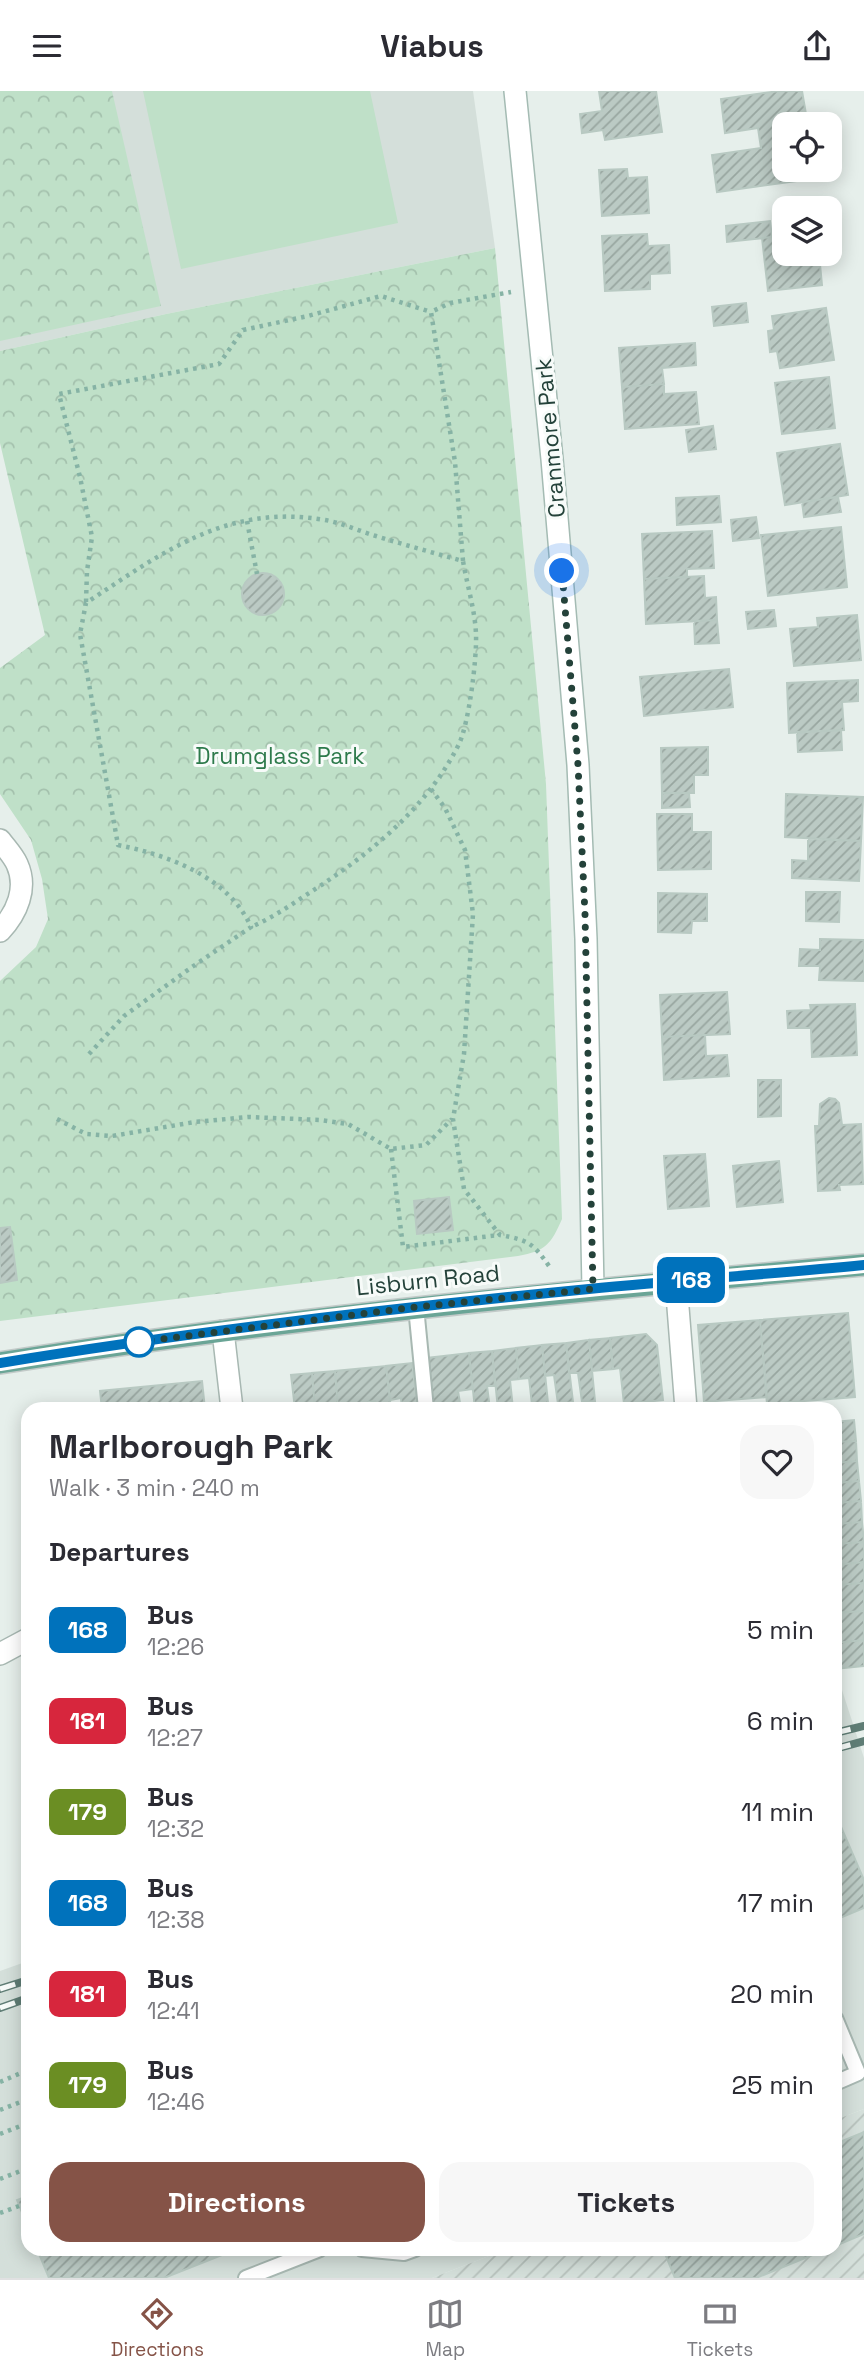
<!DOCTYPE html>
<meta charset="utf-8">
<style>
:root{--surface:#fff;--page:#f7f7f7;--text:#2b2b33;--muted:#7c7c81;--line:#e1e1e2;--accent:#855347}
body{margin:0;font-family:"Space Grotesk",sans-serif;background:var(--page);color:var(--text);height:100vh;display:flex;flex-direction:column;font-size:26px;white-space:nowrap}
*{box-sizing:border-box;margin:0}
p{font-size:23px;color:var(--muted)}
.icon{flex:none;width:38px;height:38px;fill:none;stroke:currentColor;stroke-width:2;stroke-linecap:round;stroke-linejoin:round}
.map{position:relative;flex:1;overflow:hidden}
.panel{position:absolute;left:21px;top:1311px;width:821px;height:854px;display:flex;flex-direction:column;background:var(--surface);border-radius:21px;box-shadow:0 4px 18px #0003}
.panel>*{flex:none}
.badge{padding:0 14px;border-radius:10px;font-size:24px;line-height:46px}
.tools{position:absolute;left:772px;top:21px;display:grid;gap:14px}
.tools a{display:grid;place-items:center;width:70px;height:70px;border-radius:14px;background:var(--surface);box-shadow:0 4px 18px #0003;font-size:35px}
.you{position:absolute;width:35px;height:35px;margin:-18px;border:5px solid #fff;border-radius:50%;background:#1a73e8;box-shadow:0 0 0 10px #1a73e833}
.map>.badge{position:absolute;translate:-50% -50%;box-shadow:0 0 0 4px #fff}
h2{padding:0 28px;font-size:26px;line-height:63px}
.round{display:grid;place-items:center;flex:none;width:74px;height:74px;border-radius:21px;background:var(--page)}
.overview{display:flex;align-items:center;justify-content:space-between;height:119px;padding:0 28px}
h1{font-size:33px;font-weight:700;line-height:52px}
.action{display:flex;gap:14px;margin-top:auto;padding:14px 28px}
.action a{flex:1;height:80px;border-radius:21px;background:var(--accent);color:#fff;font-size:28px;font-weight:700;line-height:80px;text-align:center}
.action a+a{background:var(--page);color:var(--text)}
ul{padding:0;list-style:none}
li{display:flex;align-items:center;gap:21px;height:91px;padding:0 28px}
li div{flex:1}
li b{display:block;font-size:26px}
li em{font-style:normal}
li .badge{min-width:77px;font-weight:700;text-align:center}
header{display:flex;justify-content:space-between;align-items:center;height:91px;padding:0 28px;background:var(--surface);font-size:32px;font-weight:700}
.tabs{display:flex;justify-content:space-around;align-items:center;height:98px;border-top:2px solid var(--line);background:var(--surface);font-size:19px;color:var(--muted)}
.tabs a{display:grid;justify-items:center;gap:4px}
.tabs .selected{color:var(--accent)}
.map>svg:first-child{display:block}
</style>
<header><svg class="icon" aria-label="menu" viewBox="0 0 24 24"><path d="M4 6h16M4 12h16M4 18h16"/></svg>Viabus<svg class="icon" aria-label="share" viewBox="0 0 24 24"><path d="M12 15V3M7 8l5-5 5 5M5 13v7h14v-7"/></svg></header>
<div class="map">
<svg width="864" height="2187" viewBox="0 0 864 2187">
<defs>
<pattern id="industrial-furrows" width="10" height="10" patternUnits="userSpaceOnUse" patternTransform="scale(1.75)"><rect width="10" height="10" fill="#d4dfda"/><path d="M-1 1l2-2M0 10L10 0M9 11l2-2" fill="none" stroke="#b6c1bc"/></pattern>
<pattern id="forest-crowns" width="20" height="18" patternUnits="userSpaceOnUse" patternTransform="scale(1.75)"><rect width="20" height="18" fill="#bfe0c8"/><path d="M2 6a3 3 0 1 1 6 0M12 15a3 3 0 1 1 6 0" fill="none" stroke="#a4c1ad"/></pattern>
<pattern id="building-hatch" width="6" height="6" patternUnits="userSpaceOnUse" patternTransform="scale(1.75)"><rect width="6" height="6" fill="#bbcac4"/><path d="M-1 1l2-2M0 6l6-6M5 7l2-2" fill="none" stroke="#98a6a0"/></pattern>
</defs>
<rect width="100%" height="100%" fill="#e6efeb"/>
<path fill="#d4dfda" d="M0,0H473L495,157L166,223L0,260Z
M842,1599L864,1667V2018L835,2029V1601Z
M28,1870V2158H507L432,2187H0V1880Z"/>
<path fill="url(#industrial-furrows)" d="M864,2018V2187H432L507,2158H835V2029Z"/>
<path fill="#bfe0c8" d="M143,0H370L398,132L181,178Z"/>
<path fill="url(#forest-crowns)" d="M0,0H112L161,215L0,250Z
M495,157L546,693L562,1128C551,1153 546,1160 518,1165L0,1230V890L36,856L48,828L42,788L31,749L0,703V577L45,544L0,352V260L166,223Z"/>
<path fill="url(#building-hatch)" stroke="#b8c9c2" stroke-width="2" d="M599,0H656L662,41L605,49L603,39L582,42L580,23L602,20Z
M779,0H802L806,23L796,24L797,33H784V79H804L805,89L717,101L712,64L761,57L758,37L725,42L721,8Z
M627,78L628,87L647,86L649,122L602,125L599,79Z
M770,130L772,146L727,151L726,135Z
M647,143L648,155L669,154L670,182L650,183V198L605,200L602,145Z
M784,145V163H819L822,194L768,200L762,147Z
M746,212L748,231L714,235L712,216Z
M826,217L834,269L780,277L777,260L770,261L768,240L774,239L772,225Z
M695,252L696,274L662,277L664,293L622,296L619,257Z
M829,286L835,337L782,343L775,292Z
M664,293V303L696,301L699,333L625,338L622,296Z
M713,335L716,358L689,361L686,339Z
M840,353L848,404L785,414L777,362Z
M719,405L721,431L677,434L676,407Z
M838,406L841,421L804,426L802,411Z
M756,426L759,447L733,450L731,429Z
M841,436L847,496L768,505L761,444Z
M712,440L714,477L687,478V486L644,488L642,443Z
M242 503a21 21 0 1 1 42 0a21 21 0 1 1-42 0Z
M704,485L705,507L716,506L717,529L646,533L644,488Z
M774,519L776,535L748,538L746,521Z
M857,524L861,569L794,575L790,538L818,536L817,527Z
M717,529L719,552L695,553L694,530Z
M729,578L733,616L644,625L640,586Z
M858,589V610L842,611L844,639L789,642L787,592Z
M841,639L842,659L798,661L797,641Z
M708,656V684H694V702H662L661,657Z
M662,702H689L690,716L662,717Z
M786,703L863,706L861,750L785,746Z
M657,723H692V741H711V778L658,779Z
M808,748L861,750L859,790L792,787V769L808,770Z
M806,801H840L839,831L806,830Z
M658,802L707,803V830H692L691,842L658,841Z
M820,848L864,849V890L819,889L820,875H799L800,858L820,859Z
M727,901L730,943L662,946L660,904Z
M855,913L857,964L812,966L811,937H788L787,920L811,919L810,914Z
M705,944L706,965L727,964L729,985L664,989L662,946Z
M758,989H781V1025L758,1026Z
M829,1007L835,1008L839,1012L842,1034L861,1033L863,1093L839,1094L840,1099L818,1100L815,1035H819L820,1013Z
M705,1063L709,1115L668,1118L664,1065Z
M779,1070L783,1111L737,1116L733,1075Z
M449,1106L453,1139L417,1143L414,1110Z
M10,1136L17,1189L0,1192V1137Z
M848,1222L855,1306L767,1313L760,1229Z
M760,1229L767,1306L704,1311L698,1234Z
M646,1243L657,1254L663,1309L624,1313L620,1277L613,1278L610,1247Z
M610,1247L613,1278L592,1280L589,1249Z
M589,1249L595,1310L582,1311L578,1282H569L566,1252Z
M566,1252L573,1311L558,1313L554,1284L545,1285L542,1254Z
M542,1254L548,1312L532,1314L529,1287L519,1288L516,1257Z
M516,1257L519,1288L510,1289L513,1318H498L492,1260Z
M492,1260L495,1295H487L490,1318H475L469,1262Z
M469,1262L473,1298L458,1300L461,1318H432L427,1267Z
M412,1272L418,1318H402L401,1307L390,1309L386,1275Z
M386,1275L391,1318H376L375,1310L368,1311L369,1318H338L335,1280Z
M335,1280L338,1318H315L312,1282Z
M312,1282L315,1318H295L291,1284Z
M202,1290L205,1318H102L100,1300Z
M854,1329L856,1350L835,1351V1331Z
M856,1350L857,1370L835,1372V1351Z
M857,1370L859,1390L835,1392V1372Z
M859,1390L861,1410L835,1412V1392Z
M861,1410L862,1431L835,1433V1412Z
M862,1431L864,1451L835,1453V1433Z
M864,1451V1471L835,1474V1453Z
M864,1471V1492L835,1494V1474Z
M864,1492V1520L835,1522V1494Z
M864,1520V1549L835,1552V1522Z
M864,1549V1575L835,1578V1552Z
M835,1722L864,1789V1817L835,1829Z
M864,2041V2143L835,2155V2053Z
M28,2105V2136L17,2109Z
M37,2158H237L164,2187H49Z
M663,2158H827L756,2187H675Z"/>
<g fill="none" stroke-linecap="round" stroke-linejoin="round">
<defs>
<path id="lane" d="M416,1216L426,1318
M835,1927L858,1982L835,1992
M362,2158L404,2162L415,2158
M246,2187L320,2158"/>
<path id="street" d="M0,749C5,756 13,764 17,773C28,797 17,822 0,840
M676,1191L686,1318
M223,1240L232,1318
M0,1563L28,1548"/>
<path id="secondary" d="M515,0L552,368L578,674L586,848L593,1198"/>
<path id="primary" d="M0,1272C287,1226 575,1200 864,1174"/>
</defs>
<use href="#lane" stroke="#a8b8b2" stroke-width="18"/>
<use href="#street" stroke="#a8b8b2" stroke-width="24"/>
<use href="#secondary" stroke="#a4bbb3" stroke-width="24"/>
<use href="#primary" stroke="#c2cac8" stroke-width="24"/>
<path stroke="#86b3a5" stroke-width="4.5" stroke-dasharray="3.5 5" stroke-linecap="butt" d="M247,430L257,483
M463,470L455,371L431,221L450,212L511,201
M86,511L87,480L92,446L80,386L59,303L219,273L243,239L308,225L381,205L431,221
M431,698L445,717L465,759L473,823L464,963L453,1028L464,1098L500,1144C528,1149 533,1152 549,1175
M89,963L124,925L192,876L251,836C229,786 168,764 118,754L80,543L86,512C162,462 227,412 325,429C342,432 359,440 376,445C405,454 434,462 463,470C467,494 475,519 476,543C477,567 469,632 459,653C426,719 366,766 306,804C288,816 270,828 251,836
M57,1028L86,1043L112,1045L195,1031L248,1026L321,1029L348,1033L391,1058L426,1054L452,1028
M391,1058L403,1156L499,1144
M0,1991L28,1979
M0,2019L28,2008
M0,2043L28,2032
M0,2088L28,2077
M0,2122L19,2115"/>
<use href="#lane" stroke="#fff" stroke-width="14"/>
<use href="#street" stroke="#fff" stroke-width="21"/>
<use href="#secondary" stroke="#fff" stroke-width="21"/>
<use href="#primary" stroke="#6aa596" stroke-width="21"/>
<defs>
<path id="rail" d="M835,1642L864,1635
M835,1658L864,1650
M0,1898L28,1889
M0,1917L28,1907"/>
</defs>
<use href="#rail" stroke="#5f7d75" stroke-width="8"/>
<use href="#rail" stroke="#f7fbf9" stroke-width="5" stroke-dasharray="16" stroke-linecap="butt"/>
</g>
<g fill="none" stroke-linecap="round" stroke-linejoin="round">
<defs>
<path id="line" d="M0,1272C195,1240 393,1217 589,1198C681,1189 772,1183 864,1174"/>
</defs>
<use href="#line" stroke="#fff" stroke-width="16"/>
<use href="#line" stroke="#0072bc" stroke-width="10"/>
<path stroke="#24423a" stroke-width="7" stroke-dasharray="0 12.6" d="M139,1251L416,1216L593,1198L585,823L578,674L562,480"/>
</g>
<circle fill="#fff" stroke="#0072bc" stroke-width="3.5" cx="139" cy="1251" r="14"/>
<g text-anchor="middle" stroke-width="6" stroke-linejoin="round" paint-order="stroke">
<g font-size="23" fill="#24423a" stroke="#f7fbf9">
<text transform="translate(550 347) rotate(-95)" y="8">Cranmore Park</text>
<text transform="translate(428 1189) rotate(-6)" y="8">Lisburn Road</text>
</g>
<g font-size="23" fill="#2d7a4b" stroke="#f7fbf9">
<text x="280" y="673">Drumglass Park</text>
</g>
</g>
</svg>
<div class="tools">
<a><svg class="icon" aria-label="locate" viewBox="0 0 24 24"><circle cx="12" cy="12" r="6"/><path d="M12 2v4M12 18v4M2 12h4M18 12h4"/></svg></a>
<a><svg class="icon" aria-label="layers" viewBox="0 0 24 24"><path d="M12 4l9 5-9 5-9-5zM3 14l9 5 9-5"/></svg></a>
</div>
<div class="you" style="left:562px;top:480px"></div>
<b class="badge" style="left:691px;top:1189px;background:#0072bc;color:#fff">168</b>
<section class="panel">
<div class="overview"><div><h1>Marlborough Park</h1><p>Walk · 3 min · 240 m</p></div><a class="round"><svg class="icon" aria-label="heart" viewBox="0 0 24 24"><path d="M12 20l-8-8c-3-5 5-10 8-4 3-6 11-1 8 4z"/></svg></a></div>
<h2>Departures</h2>
<ul>
<li><span class="badge" style="background:#0072bc;color:#fff">168</span><div><b>Bus</b><p>12:26</p></div><em>5 min</em></li>
<li><span class="badge" style="background:#d7263d;color:#fff">181</span><div><b>Bus</b><p>12:27</p></div><em>6 min</em></li>
<li><span class="badge" style="background:#6b8e23;color:#fff">179</span><div><b>Bus</b><p>12:32</p></div><em>11 min</em></li>
<li><span class="badge" style="background:#0072bc;color:#fff">168</span><div><b>Bus</b><p>12:38</p></div><em>17 min</em></li>
<li><span class="badge" style="background:#d7263d;color:#fff">181</span><div><b>Bus</b><p>12:41</p></div><em>20 min</em></li>
<li><span class="badge" style="background:#6b8e23;color:#fff">179</span><div><b>Bus</b><p>12:46</p></div><em>25 min</em></li>
</ul>
<div class="action"><a>Directions</a><a>Tickets</a></div>
</section>
</div>
<nav class="tabs">
<a class="selected"><svg class="icon" aria-label="directions" viewBox="0 0 24 24"><path d="M12 3l9 9-9 9-9-9zM9 14v-3h6M13 9l2 2-2 2"/></svg>Directions</a>
<a><svg class="icon" aria-label="map" viewBox="0 0 24 24"><path d="M3 6l6-2 6 2 6-2v14l-6 2-6-2-6 2zM9 4v14M15 6v14"/></svg>Map</a>
<a><svg class="icon" aria-label="tickets" viewBox="0 0 24 24"><path d="M3 7h18v10H3zM15 7v10"/></svg>Tickets</a>
</nav>
